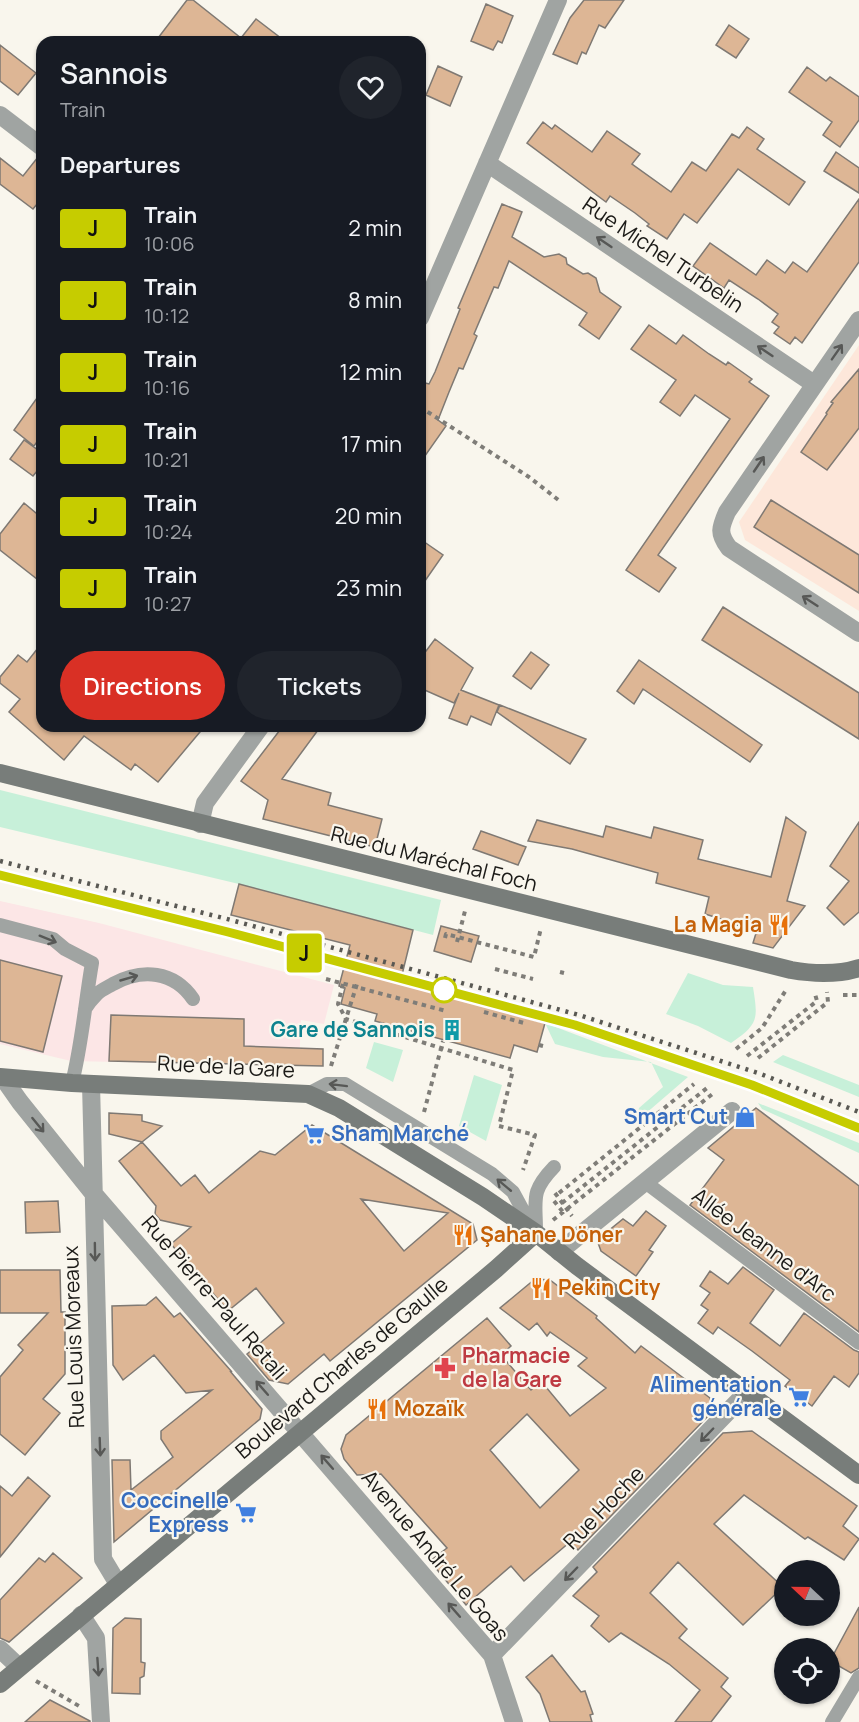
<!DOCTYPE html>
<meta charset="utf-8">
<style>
:root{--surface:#171b24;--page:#20242c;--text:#f1f3f6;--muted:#9ea1a6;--accent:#d93025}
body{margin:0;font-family:Manrope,sans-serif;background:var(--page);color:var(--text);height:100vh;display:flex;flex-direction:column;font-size:22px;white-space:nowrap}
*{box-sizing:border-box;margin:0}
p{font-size:20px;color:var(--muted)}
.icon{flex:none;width:33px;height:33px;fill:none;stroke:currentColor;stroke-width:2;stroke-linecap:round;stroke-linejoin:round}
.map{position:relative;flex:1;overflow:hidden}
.details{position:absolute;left:36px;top:36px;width:390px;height:696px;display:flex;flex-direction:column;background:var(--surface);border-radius:18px;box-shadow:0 2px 4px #0004}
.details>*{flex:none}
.badge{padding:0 12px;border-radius:4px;font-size:21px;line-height:39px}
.needle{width:39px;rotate:292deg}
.tools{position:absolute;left:774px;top:1560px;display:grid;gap:12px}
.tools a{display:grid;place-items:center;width:66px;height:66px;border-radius:50%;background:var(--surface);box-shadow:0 2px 4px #0004;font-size:30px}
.map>.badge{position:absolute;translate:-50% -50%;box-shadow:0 0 0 3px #fff}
h2{padding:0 24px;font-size:22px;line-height:54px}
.round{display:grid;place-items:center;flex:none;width:63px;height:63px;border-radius:32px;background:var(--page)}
.head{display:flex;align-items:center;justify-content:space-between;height:102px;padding:0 24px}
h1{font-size:28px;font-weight:600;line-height:45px}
.primary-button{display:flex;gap:12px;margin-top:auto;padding:12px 24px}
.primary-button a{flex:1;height:69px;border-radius:36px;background:var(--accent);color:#fff;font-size:24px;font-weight:600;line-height:69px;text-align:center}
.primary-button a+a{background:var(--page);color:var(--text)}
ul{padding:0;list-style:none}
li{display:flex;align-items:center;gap:18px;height:72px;padding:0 24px}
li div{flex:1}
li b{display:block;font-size:22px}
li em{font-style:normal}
li .badge{min-width:66px;font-weight:700;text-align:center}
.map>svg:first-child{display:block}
</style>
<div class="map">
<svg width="859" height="1722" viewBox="0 0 859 1722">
<rect width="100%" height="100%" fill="#f9f6ed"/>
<path fill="#fce6e6" d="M0,901L99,923L334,985L324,1024L301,1020L299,1066L71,1061L0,1044Z"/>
<path fill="#fde7da" d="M859,345V611L745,540L739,522Z"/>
<path fill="#c7f0d9" d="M0,790L441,900L433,935L239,884L0,827Z
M688,973L723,985L753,987C758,1019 759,1024 731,1043L698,1026L666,1014Z
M545,1023L688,1077L637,1121L639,1108L663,1087L651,1062L603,1057L555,1044Z
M374,1042L403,1050L393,1082L366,1068Z
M783,1055L859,1085V1097L773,1062Z
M474,1075L502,1085L486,1141L459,1126Z
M758,1103L859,1143V1153L762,1109Z"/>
<path fill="#ddb695" stroke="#7f7973" stroke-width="1.5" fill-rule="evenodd" d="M187,0H193L241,38L256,19L286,42H155Z
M584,0H624L605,28L599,25L586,54L582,52L577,64L553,54L570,18Z
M486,4L513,16L502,43L498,41L493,50L471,41Z
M729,25L749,39L736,58L716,45Z
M0,45L36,73L18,95L0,81Z
M438,66L462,77L450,106L426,95Z
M807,67L826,81L830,77L859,97V120L840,147L823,135L832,122L789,92Z
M543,122L552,129L555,125L592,152L607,131L640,154L632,164L671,192L692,162L706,171L732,134L739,138L747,127L764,139L757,149L805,182L789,205L738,169L697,223L684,214L667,239L647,226L649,224L635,213L610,196L606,202L527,143Z
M836,152L859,168V193L824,171Z
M38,157L42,158V198L33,209L0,184V158L23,176Z
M859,199V262L802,343L795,337L790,344L774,333L779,327L772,322L778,314L758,299L729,280L724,288L693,266L710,243L756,275L767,260L785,273L793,262L807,272Z
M502,204L522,212L512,237L544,257L559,254L566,258L567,264L583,274L588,273L596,278L600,292L621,307L599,339L579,325L587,313L509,261L498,288L494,287L474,334L477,336L463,369L459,368L449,392L438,420L446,426L420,463V396L425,383L429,384L435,372L460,309L458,308Z
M649,325L676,344L683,335L709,354L726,365L728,362L752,379L749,382L769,396L658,555L676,568L659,592L626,570L730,419L695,395L680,416L660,402L676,380L631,349Z
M859,369V428L827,470L801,452L827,414L826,413L833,403L831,402Z
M42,391V435L34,446L14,430Z
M24,440L42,453V465L33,476L10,459Z
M771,500L859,555V593L754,527Z
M24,503L42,518V583L0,550V534Z
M420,539L443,555L420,588Z
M723,607L859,693V739L702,640Z
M435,639L473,668L461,690L499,705L491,725L471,716L467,725L449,718L459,693L454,703L420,688V659Z
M42,643V726H205L158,782L135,764L131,770L84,736L64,760L9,712L20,699L0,683V677L18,655L27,662Z
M531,652L549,665L531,689L513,676Z
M639,660L762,745L750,762L643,689L634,704L617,691Z
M500,705L586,739L570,764L497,712Z
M283,726H321L282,779L331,793L328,805L382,819L375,847L263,819L268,800L241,781Z
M786,817L806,832L787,901L805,906L773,948L753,943L757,930L720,921L721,919L705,914L709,897L656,883L658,873L572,849L528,841L537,820L603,837L606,826L651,838L654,827L703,840L698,859L771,877Z
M859,822V912L844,925L827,908L849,881L830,866Z
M481,831L526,847L518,865L473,849Z
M239,884L413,930L400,983L545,1023L537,1052L514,1045L510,1058L375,1021L377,1014L341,1004L345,988L339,986L350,945L231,915Z
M441,926L479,936L471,962L434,951Z
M0,960L62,976L43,1052L0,1041Z
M111,1015L244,1019V1046L323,1049V1066L109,1061Z
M756,1108L859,1186V1332L690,1205L724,1160L708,1148Z
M109,1113L142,1115V1121L162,1126L142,1142L181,1186L195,1175L209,1193L260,1151L275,1155L312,1125L473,1224L477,1240L330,1361L324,1354L288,1384L269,1380L247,1354L284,1323L256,1288L228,1311L171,1244L191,1227L160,1220L155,1214L156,1206L119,1161L142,1142L109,1134ZM361,1199L448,1213L404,1251Z
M58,1201L60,1232L26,1233L25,1202Z
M646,1211L666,1226L649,1250L653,1252L636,1276L601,1251L597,1240L623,1219L633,1226Z
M743,1267L774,1290L750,1323L780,1346L804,1313L854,1350L859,1352V1373L849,1387L834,1376L812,1406L785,1386L790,1380L752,1351L718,1327L713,1334L698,1323L708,1310L701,1305L710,1293L700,1286L710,1271L728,1284Z
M0,1270H60L61,1312H65V1374L43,1399L60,1413L25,1455L0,1434V1377L23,1350L18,1345L48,1313H0Z
M535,1279L550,1280L597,1316L596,1318L635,1353L641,1346L710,1398V1414L578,1550L570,1542L524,1581L511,1566L466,1605L430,1561L447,1548L381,1474L357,1475L344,1459L341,1449L346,1435L487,1318L511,1346L501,1355L531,1390L541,1381L570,1416L606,1388L578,1366L587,1358L550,1332L547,1336L537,1323L529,1330L500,1308ZM527,1414L579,1470L540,1508L490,1450Z
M156,1297L174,1317L180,1313L232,1372L230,1371L262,1409L260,1419L114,1542L112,1460H130L131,1490L173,1457L161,1439V1431L212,1390L186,1393L154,1355L123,1380L113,1365L112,1306L146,1305Z
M752,1431L857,1506L843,1526L859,1539L844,1560L808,1537L805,1539L744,1495L714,1524L783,1587L743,1625L678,1562L650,1593L687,1629L679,1638L728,1678L721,1687L731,1696L711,1722H675L700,1690L669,1664L621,1633L609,1642L591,1626L599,1616L573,1596L597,1572L593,1567L723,1433Z
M28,1477L50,1496L0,1557V1486L12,1496Z
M53,1553L82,1578L9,1642L0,1638V1600L39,1558L45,1562Z
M859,1607V1668L851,1673L830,1661Z
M125,1618L141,1619V1662L145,1663L144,1676L140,1678V1694L112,1693L113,1628Z
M552,1655L581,1692L585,1691L593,1714L590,1715L592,1722H550L540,1694L526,1677Z
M50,1700L90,1721V1722H25Z"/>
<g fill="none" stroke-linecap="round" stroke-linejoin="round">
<path stroke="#7f7d78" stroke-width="4" stroke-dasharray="4.5 4.5" stroke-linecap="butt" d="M420,407L529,477L561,502
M445,938L446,934L534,957L541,928
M457,942L465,911
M495,969L533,979
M560,972L564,973
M326,979L446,1011
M343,984L338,1004L346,1019L513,1070L499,1126L535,1135L523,1170
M843,995H859
M445,1000L448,1001
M484,1012L524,1023
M539,1045L543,1046
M736,1049L762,1028L786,990
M747,1056L817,1001L815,994
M758,1058L828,1002L827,992
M331,1066L357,984
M424,1112L443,1041
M555,1193L572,1216
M559,1193L694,1084
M554,1201L563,1212
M562,1203L707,1088
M553,1220L715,1092
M36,1681L79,1706"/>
<path stroke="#a0a4a2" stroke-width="14" d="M0,925L53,939L65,949L92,963C85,1003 82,1044 72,1083
M85,1009C88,1004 92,999 97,994C101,990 108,987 113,984C142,968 174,971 193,999
M308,1094L327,1084H345L492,1174L513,1192L533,1229
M645,1182L859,1343
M536,1231C536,1199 530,1192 554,1167
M832,1722L859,1677"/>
<path stroke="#a0a4a2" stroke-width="18" d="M0,115L42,147
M487,163L814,384
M420,318L558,0
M859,320L727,512C720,528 718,533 729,548L859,633
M200,824L205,803L261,726
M3,1078L20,1102L93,1193L492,1655L514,1722
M91,1084L103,1559L118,1584
M559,1252L732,1111
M81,1615L96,1638L101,1722
M0,1649L19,1667
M492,1655L747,1392"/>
<path stroke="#787d7a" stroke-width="18" d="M0,773L791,970C814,974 837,975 859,968
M0,1077L72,1083L308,1094L339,1108L483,1197L536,1233L577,1266L859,1475
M0,1684L496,1269L536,1233"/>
<path stroke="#5a5954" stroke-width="4.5" stroke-dasharray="3 6" stroke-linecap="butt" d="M0,861L231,920L579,1015L758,1073L859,1112
M0,875L228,932L575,1025L752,1085L859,1128"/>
</g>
<defs><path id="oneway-shaft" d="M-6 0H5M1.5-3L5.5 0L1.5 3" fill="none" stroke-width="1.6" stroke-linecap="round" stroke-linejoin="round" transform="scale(1.5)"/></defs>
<g stroke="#575856">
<use href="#oneway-shaft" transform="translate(604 242) rotate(-146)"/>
<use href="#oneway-shaft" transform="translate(765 351) rotate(-146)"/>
<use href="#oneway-shaft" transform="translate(837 352) rotate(-55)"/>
<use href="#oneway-shaft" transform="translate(759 464) rotate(-56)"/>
<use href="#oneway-shaft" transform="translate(810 601) rotate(-147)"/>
<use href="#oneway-shaft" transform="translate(48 939) rotate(22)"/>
<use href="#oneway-shaft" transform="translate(129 978) rotate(-16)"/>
<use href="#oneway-shaft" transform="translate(338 1085) rotate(-173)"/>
<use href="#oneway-shaft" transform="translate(38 1125) rotate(51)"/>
<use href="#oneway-shaft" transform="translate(504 1185) rotate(-140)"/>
<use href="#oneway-shaft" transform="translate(95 1252) rotate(89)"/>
<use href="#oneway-shaft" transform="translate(262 1388) rotate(-131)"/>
<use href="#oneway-shaft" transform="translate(707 1435) rotate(134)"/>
<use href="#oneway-shaft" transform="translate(100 1447) rotate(88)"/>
<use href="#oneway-shaft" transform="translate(327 1462) rotate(-131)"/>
<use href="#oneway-shaft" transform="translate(571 1574) rotate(134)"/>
<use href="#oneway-shaft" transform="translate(454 1610) rotate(-131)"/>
<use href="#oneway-shaft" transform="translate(98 1667) rotate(86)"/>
</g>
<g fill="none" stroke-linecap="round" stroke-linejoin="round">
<defs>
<path id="line" d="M0,875L228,932L575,1025L752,1085L859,1128"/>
</defs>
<use href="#line" stroke="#fff" stroke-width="14"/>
<use href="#line" stroke="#c6cc00" stroke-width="9"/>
</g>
<defs>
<symbol id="restaurant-bare" viewBox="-9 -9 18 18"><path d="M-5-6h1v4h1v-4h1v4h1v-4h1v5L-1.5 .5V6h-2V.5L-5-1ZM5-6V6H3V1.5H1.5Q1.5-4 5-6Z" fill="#e8710a" stroke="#f9f6ed" stroke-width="2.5" paint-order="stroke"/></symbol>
<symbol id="building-bare" viewBox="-9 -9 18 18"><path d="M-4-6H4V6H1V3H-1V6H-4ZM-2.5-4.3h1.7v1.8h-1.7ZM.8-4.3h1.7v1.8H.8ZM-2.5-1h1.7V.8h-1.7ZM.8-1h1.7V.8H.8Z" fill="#0f9aa8" stroke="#f9f6ed" stroke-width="2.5" paint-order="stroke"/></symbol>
<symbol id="shop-bare" viewBox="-9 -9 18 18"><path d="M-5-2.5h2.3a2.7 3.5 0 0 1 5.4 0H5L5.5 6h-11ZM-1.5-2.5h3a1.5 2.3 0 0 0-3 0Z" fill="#3f7fe0" stroke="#f9f6ed" stroke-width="2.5" paint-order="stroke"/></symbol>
<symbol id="supermarket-bare" viewBox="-9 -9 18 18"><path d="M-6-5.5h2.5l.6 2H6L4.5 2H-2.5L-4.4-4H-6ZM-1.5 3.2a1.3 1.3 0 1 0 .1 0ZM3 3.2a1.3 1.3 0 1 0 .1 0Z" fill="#3f7fe0" stroke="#f9f6ed" stroke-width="2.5" paint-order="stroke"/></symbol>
<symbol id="pharmacy-bare" viewBox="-9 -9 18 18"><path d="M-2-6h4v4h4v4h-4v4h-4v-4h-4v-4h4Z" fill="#e0444e" stroke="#f9f6ed" stroke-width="2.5" paint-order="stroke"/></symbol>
</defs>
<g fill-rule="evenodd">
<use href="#restaurant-bare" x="764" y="910" width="30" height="30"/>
<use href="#building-bare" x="437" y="1015" width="30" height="30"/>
<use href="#shop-bare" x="730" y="1102" width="30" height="30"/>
<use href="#supermarket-bare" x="299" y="1119" width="30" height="30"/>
<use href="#restaurant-bare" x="448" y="1220" width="30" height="30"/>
<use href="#restaurant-bare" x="526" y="1273" width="30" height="30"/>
<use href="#pharmacy-bare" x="430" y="1353" width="30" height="30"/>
<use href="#supermarket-bare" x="784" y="1382" width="30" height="30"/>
<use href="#restaurant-bare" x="362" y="1394" width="30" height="30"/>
<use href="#supermarket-bare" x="231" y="1498" width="30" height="30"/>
</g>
<circle fill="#fff" stroke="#c6cc00" stroke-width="3" cx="444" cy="990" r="12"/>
<g text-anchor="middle" stroke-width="4.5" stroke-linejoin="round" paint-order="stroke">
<g font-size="21" fill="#1b1a17" stroke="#f9f6ed">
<text transform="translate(663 255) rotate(34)" y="7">Rue Michel Turbelin</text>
<text transform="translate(434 859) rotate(14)" y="7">Rue du Maréchal Foch</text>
<text transform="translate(226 1067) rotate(3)" y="7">Rue de la Gare</text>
<text transform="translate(764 1245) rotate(37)" y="7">Allée Jeanne d'Arc</text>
<text transform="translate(214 1298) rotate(49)" y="7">Rue Pierre-Paul Retali</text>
<text transform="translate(74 1337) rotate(-92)" y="7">Rue Louis Moreaux</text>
<text transform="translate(342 1368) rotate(-40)" y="7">Boulevard Charles de Gaulle</text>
<text transform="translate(604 1508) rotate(-46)" y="7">Rue Hoche</text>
<text transform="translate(435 1556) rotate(50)" y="7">Avenue André Le Goas</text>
</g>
<g font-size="21" font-weight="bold" fill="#c56008" stroke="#f9f6ed" text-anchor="start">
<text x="762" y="932" text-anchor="end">La Magia</text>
<text x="480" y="1242">Şahane Döner</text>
<text x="558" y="1295">Pekin City</text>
<text x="394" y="1416">Mozaïk</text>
</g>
<g font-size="21" font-weight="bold" fill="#0d838f" stroke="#f9f6ed" text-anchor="end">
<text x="435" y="1037">Gare de Sannois</text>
</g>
<g font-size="21" font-weight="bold" fill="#366cbe" stroke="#f9f6ed" text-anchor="end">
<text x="728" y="1124">Smart Cut</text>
<text x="331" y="1141" text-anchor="start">Sham Marché</text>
<text x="782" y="1392">Alimentation<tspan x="782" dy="24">générale</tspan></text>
<text x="229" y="1508">Coccinelle<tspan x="229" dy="24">Express</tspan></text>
</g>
<g font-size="21" font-weight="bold" fill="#be3a42" stroke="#f9f6ed" text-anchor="start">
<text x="462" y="1363">Pharmacie<tspan x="462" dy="24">de la Gare</tspan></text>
</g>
</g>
</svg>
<div class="tools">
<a><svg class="needle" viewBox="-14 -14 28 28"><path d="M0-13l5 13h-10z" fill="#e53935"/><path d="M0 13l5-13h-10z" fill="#9ea1a6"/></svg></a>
<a><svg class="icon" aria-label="locate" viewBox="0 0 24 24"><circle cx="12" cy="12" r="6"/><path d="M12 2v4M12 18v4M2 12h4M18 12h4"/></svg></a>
</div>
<b class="badge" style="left:304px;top:953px;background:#c6cc00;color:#111">J</b>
<section class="details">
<div class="head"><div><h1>Sannois</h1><p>Train</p></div><a class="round"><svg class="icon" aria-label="heart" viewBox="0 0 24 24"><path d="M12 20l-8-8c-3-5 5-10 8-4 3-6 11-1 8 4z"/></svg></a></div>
<h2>Departures</h2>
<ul>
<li><span class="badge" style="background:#c6cc00;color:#111">J</span><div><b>Train</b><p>10:06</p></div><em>2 min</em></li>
<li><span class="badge" style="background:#c6cc00;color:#111">J</span><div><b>Train</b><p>10:12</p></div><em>8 min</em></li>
<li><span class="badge" style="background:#c6cc00;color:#111">J</span><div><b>Train</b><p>10:16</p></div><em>12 min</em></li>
<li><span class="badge" style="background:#c6cc00;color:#111">J</span><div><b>Train</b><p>10:21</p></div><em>17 min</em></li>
<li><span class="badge" style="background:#c6cc00;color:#111">J</span><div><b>Train</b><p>10:24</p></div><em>20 min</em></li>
<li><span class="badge" style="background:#c6cc00;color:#111">J</span><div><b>Train</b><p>10:27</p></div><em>23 min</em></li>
</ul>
<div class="primary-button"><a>Directions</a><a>Tickets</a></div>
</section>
</div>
